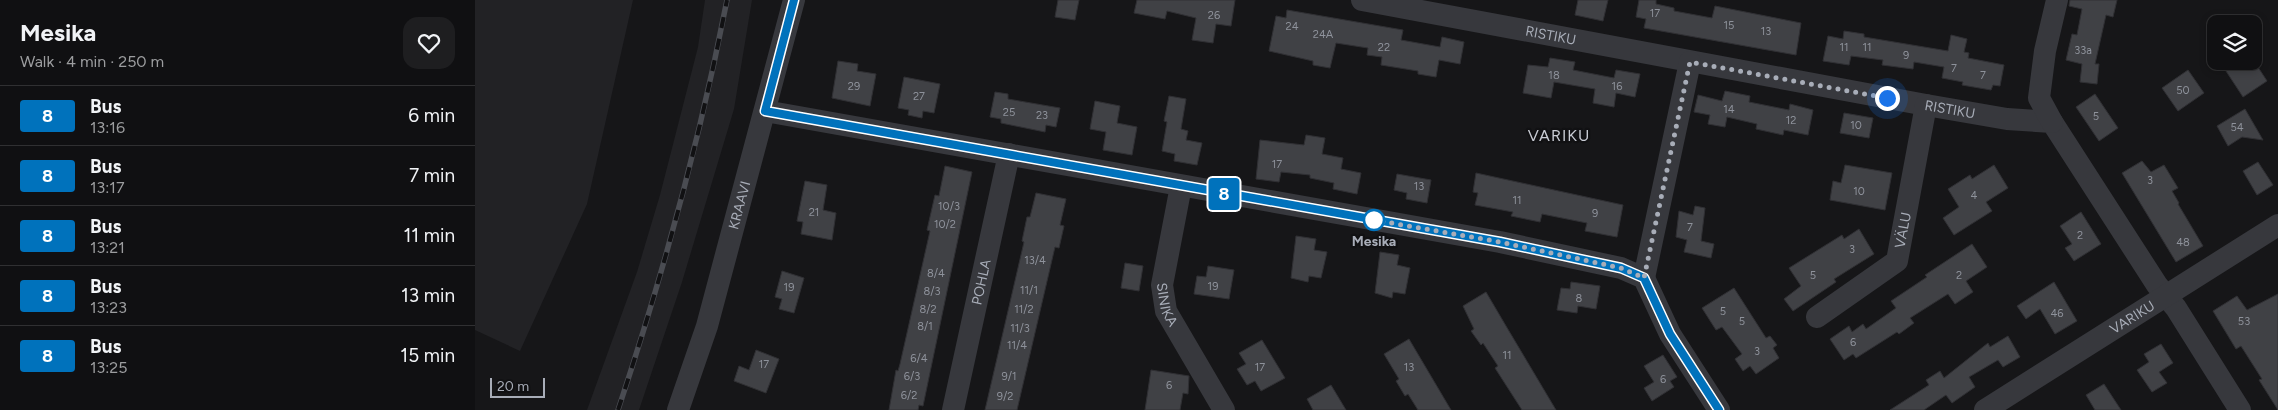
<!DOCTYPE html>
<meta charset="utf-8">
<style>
:root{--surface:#101012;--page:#1e1e20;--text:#f1f3f6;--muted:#9c9d9f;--line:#303032}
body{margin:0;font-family:Figtree,sans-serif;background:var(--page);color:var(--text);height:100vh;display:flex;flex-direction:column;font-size:19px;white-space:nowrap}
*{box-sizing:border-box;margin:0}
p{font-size:16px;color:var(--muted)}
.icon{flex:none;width:28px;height:28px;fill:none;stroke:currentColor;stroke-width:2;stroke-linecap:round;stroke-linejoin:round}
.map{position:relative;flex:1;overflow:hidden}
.panel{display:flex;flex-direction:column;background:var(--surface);width:475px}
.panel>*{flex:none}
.badge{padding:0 10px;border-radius:4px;font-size:18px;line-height:32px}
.controls{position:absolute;left:1732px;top:15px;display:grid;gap:10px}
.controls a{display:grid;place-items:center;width:55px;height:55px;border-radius:10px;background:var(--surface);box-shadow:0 2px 8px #0003,0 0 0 1px var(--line);font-size:25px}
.scale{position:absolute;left:15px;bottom:12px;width:55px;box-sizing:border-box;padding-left:5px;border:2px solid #a8adb8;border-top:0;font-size:14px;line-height:18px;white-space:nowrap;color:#a8adb8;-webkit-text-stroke:4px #111113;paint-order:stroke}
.you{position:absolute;width:25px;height:25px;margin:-12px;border:4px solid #fff;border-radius:50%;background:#1a73e8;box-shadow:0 0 0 8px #1a73e833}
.map>.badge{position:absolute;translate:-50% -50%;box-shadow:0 0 0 2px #fff}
.round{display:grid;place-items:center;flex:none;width:52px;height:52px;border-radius:15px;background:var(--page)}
.headline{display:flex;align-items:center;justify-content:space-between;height:85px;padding:0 20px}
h1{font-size:24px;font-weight:700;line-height:38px}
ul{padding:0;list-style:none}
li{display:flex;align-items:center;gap:15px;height:60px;padding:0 20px;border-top:1px solid var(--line)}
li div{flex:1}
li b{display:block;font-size:19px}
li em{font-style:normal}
li .badge{min-width:55px;font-weight:700;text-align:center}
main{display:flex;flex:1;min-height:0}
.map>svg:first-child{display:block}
</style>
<main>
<section class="panel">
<div class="headline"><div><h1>Mesika</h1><p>Walk · 4 min · 250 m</p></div><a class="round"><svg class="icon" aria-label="heart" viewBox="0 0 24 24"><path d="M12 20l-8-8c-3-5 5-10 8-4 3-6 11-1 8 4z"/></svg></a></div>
<ul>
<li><span class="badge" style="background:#0072bc;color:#fff">8</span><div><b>Bus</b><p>13:16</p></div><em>6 min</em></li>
<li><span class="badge" style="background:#0072bc;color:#fff">8</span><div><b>Bus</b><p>13:17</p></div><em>7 min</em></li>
<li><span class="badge" style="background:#0072bc;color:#fff">8</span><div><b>Bus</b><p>13:21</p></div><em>11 min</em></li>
<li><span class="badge" style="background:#0072bc;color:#fff">8</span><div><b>Bus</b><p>13:23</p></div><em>13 min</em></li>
<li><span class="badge" style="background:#0072bc;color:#fff">8</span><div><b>Bus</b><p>13:25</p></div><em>15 min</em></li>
</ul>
</section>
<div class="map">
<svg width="1803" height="410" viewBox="0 0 1803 410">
<rect width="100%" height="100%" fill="#161618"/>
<path fill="#222225" d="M0,0H158L112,204L45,351L0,330Z
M230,0H277L259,109L207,282L164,410H112L162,272L185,195L223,47Z"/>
<path fill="#404145" stroke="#303034" d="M583,0H604L600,20L580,17Z
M662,0H760L756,26L741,24L738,43L717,40L721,18L692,11L690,19L659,13Z
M1103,0H1133L1128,21L1100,15Z
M1164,0H1181V4L1199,8V11L1237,18L1240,6L1326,23L1321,55L1169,28L1171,19L1161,17Z
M1595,0H1642L1638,17L1631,15L1620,64H1624L1622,84L1605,82L1607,64L1591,60L1597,34L1602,35L1607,9L1594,6Z
M812,10L928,30L926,40L965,47L967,37L989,42L985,64L964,60L961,77L943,74V71L906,65L907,57L892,55L893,48L861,43L855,68L838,65V61L794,51L801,16L811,18Z
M1369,31L1389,34V37L1473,51L1476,35L1492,39L1489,52L1494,53L1493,58L1529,65L1525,86L1518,85L1516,90L1487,85L1488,82L1467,78L1469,67L1439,62L1438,69L1407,65L1408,60L1376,56L1374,65L1348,61L1353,36L1368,39Z
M1075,58L1100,62L1098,70L1139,78L1141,70L1165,74L1160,97L1141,93L1139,107L1118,103L1120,89L1079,82L1076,98L1048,93L1053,65L1073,67Z
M363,61L383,64L382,71L401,74L395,106L357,98Z
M1759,61H1779L1792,81L1768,97L1749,68Z
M1713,70L1729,93L1703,111L1687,88Z
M429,77L465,84L459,113L448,111L447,118L433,115L434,110L423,108Z
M1250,91L1275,96L1274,102L1314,110L1315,104L1338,110L1333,135L1309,130L1308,135L1281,129L1282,124L1252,117L1250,127L1233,124L1235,115L1219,112L1223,95L1247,101Z
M520,92L533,94V99L585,108L581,127L571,125L570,132L526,123V119L515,117Z
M1620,94L1643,128L1624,141L1601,107Z
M694,96L711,99L706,129L713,131L711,140L727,143L722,165L699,161L700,154L687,151L692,122L689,121Z
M620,101L645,106L642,123L662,127L657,155L628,150L631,132L615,129Z
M1770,109L1788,140L1767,137L1753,146L1742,126Z
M1369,113L1398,118L1394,138L1365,133Z
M831,135L850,138L847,154L868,158L866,169L886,173L882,194L858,189L859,183L835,178V175L806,172L804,182L781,179L785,140L829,145Z
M1667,161L1676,172L1689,165L1703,188L1697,191L1704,203L1703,204L1728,246L1701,262L1647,173Z
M1783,162L1798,185L1782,195L1768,171Z
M1370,165L1417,173L1410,210L1355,200L1358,181L1366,183Z
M1519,165L1533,188L1511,202L1517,211L1479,235L1468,218L1484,207L1473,189L1495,175L1497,179Z
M470,166L497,172L448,406L444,405L443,410H414L421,370L423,371L425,364L455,231L452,230L460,195L464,196Z
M1001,173L1148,205L1142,237L1110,231L1112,223L1067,214L1065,222L1036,216L1038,212L1000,205L1003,193L998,192Z
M922,174L956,180L952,203L931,199L932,193L919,190Z
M330,181L352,185L348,210L361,213L357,240L326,234L328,222L322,221Z
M561,193L591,199L585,225L589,226L584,248L580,247L542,410H510L549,242L547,241L552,217H555Z
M1220,206L1230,208L1226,241L1239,244L1236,258L1209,252L1212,240L1201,237L1204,211L1218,215Z
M1606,212L1626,244L1599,261L1590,248L1597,244L1585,226Z
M1384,229L1399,254L1359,279L1361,282L1318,311L1309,299L1326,286L1314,268L1367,235L1369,239Z
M821,236L841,239L839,250L852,252L846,278L834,276L833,282L816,278Z
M1497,244L1512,267L1491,281L1498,292L1480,304L1473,294L1435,318L1439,323L1424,334L1422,332L1381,358L1378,354L1369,360L1355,339L1374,326L1377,332L1388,324L1391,329L1421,308L1416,301L1452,277L1450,275Z
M905,252L924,255L922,265L935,268L930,294L918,292L917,298L900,293Z
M650,263L668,266L664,291L646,288Z
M733,266L759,270L754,299L719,294L722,276L731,277Z
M307,271L329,278L319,313L304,309L307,299L300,297Z
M1096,282L1125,286L1121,309L1103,306L1102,313L1082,310L1086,288L1095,289Z
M1579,282L1602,321L1580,334L1565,309L1551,319L1542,306Z
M1259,288L1291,338L1295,336L1302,345L1298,348L1304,358L1281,374L1275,366L1268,371L1260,359L1267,354L1247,327L1241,330L1227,308Z
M1011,292L1031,326L1081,410H1047L1020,368L1023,366L1008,343L1006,345L996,331L999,329L988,306Z
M1803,294V410L1784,380L1787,379L1766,346L1761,349L1738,311L1762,296L1772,310Z
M1533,336L1545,357L1528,367L1523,360L1494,377L1500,387L1477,403L1471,395L1449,410H1415L1454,385L1451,380L1465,371L1469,378L1513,343L1515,347Z
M934,339L976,410H943L933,394L930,396L921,381L924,379L909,354Z
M787,340L810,378L786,391L780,381L772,385L762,369L771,364L764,353Z
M1686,344L1698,363L1684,372L1692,383L1677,392L1662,370L1674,362L1669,354Z
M281,350L304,359L291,393L259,381L264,366L274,370Z
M1188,355L1202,377L1195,381L1199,387L1177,401L1169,388L1179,382L1169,366Z
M676,370L714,376L713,394L708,393L705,410H670Z
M1629,384L1646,410H1620L1611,395Z
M856,385L871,410H838L832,399Z"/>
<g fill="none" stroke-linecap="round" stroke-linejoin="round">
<g stroke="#37383d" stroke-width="22">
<path id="s1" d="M887,0L1451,105L1532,119L1577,122L1682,285L1701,308L1765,410"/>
<path d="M290,111L1025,242L1146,268L1169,278L1195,334L1244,410"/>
<path d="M1577,122L1564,98L1570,51L1582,0"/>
<path id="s2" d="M706,186L687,285L691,311L749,410"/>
<path d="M1169,278L1215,62"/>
<path id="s3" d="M1342,317L1422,261L1451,105"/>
<path id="s4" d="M203,410L232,326L319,0"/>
<path id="s5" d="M478,410L534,154"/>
<path id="s6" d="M1510,410L1803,225"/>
</g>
<defs>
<path id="rail" d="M143,410C188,275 225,139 252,0"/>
</defs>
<use href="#rail" stroke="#4a4c52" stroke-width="5.5"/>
<use href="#rail" stroke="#111113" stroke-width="4" stroke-dasharray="11" stroke-linecap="butt"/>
</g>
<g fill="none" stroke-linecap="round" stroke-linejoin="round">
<defs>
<path id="line" d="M319,0L290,111L1025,242L1146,268L1169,278L1195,334L1244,410"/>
</defs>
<use href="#line" stroke="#fff" stroke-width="11"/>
<use href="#line" stroke="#0072bc" stroke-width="8"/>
<path stroke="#a8adb8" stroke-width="5" stroke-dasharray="0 9" d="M899,220L1025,242L1146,268L1169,278L1215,62L1412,98"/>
</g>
<circle fill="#fff" stroke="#0072bc" stroke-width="2.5" cx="899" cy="220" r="10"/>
<g text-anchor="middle" stroke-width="4.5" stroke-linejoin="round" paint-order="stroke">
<g font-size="11" fill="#8e929b">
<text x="1180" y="17">17</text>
<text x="739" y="19">26</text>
<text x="1254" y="29">15</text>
<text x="817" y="30">24</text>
<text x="1291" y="35">13</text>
<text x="848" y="38">24A</text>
<text x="909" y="51">22</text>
<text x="1369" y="51">11</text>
<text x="1392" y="51">11</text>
<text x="1608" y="54">33a</text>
<text x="1431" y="59">9</text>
<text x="1479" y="72">7</text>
<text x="1079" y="79">18</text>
<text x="1508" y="79">7</text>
<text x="379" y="90">29</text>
<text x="1142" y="90">16</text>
<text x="1708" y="94">50</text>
<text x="444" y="100">27</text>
<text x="1254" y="113">14</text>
<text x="534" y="116">25</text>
<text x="567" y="119">23</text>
<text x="1621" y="120">5</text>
<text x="1316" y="124">12</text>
<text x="1381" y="129">10</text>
<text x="1762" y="131">54</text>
<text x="802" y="168">17</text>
<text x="1675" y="184">3</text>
<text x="944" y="190">13</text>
<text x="1384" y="195">10</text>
<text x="1499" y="199">4</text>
<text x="1042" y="204">11</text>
<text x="474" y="210">10/3</text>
<text x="339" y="216">21</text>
<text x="1120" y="217">9</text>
<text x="470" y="228">10/2</text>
<text x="1215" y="231">7</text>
<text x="1605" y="239">2</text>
<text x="1708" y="246">48</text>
<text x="1377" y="253">3</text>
<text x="560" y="264">13/4</text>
<text x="461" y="277">8/4</text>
<text x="1338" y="279">5</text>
<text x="1484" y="279">2</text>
<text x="738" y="290">19</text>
<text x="314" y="291">19</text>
<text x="554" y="294">11/1</text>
<text x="457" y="295">8/3</text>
<text x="1104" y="302">8</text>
<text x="453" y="313">8/2</text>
<text x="549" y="313">11/2</text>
<text x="1248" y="315">5</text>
<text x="1582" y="317">46</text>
<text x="1267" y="325">5</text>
<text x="1769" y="325">53</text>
<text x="450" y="330">8/1</text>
<text x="545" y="332">11/3</text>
<text x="1378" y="346">6</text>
<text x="542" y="349">11/4</text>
<text x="1282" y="355">3</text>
<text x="1032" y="359">11</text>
<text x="444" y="362">6/4</text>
<text x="289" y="368">17</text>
<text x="785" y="371">17</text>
<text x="934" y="371">13</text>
<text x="437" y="380">6/3</text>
<text x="534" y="380">9/1</text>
<text x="1188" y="383">6</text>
<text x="694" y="389">6</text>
<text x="434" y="399">6/2</text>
<text x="530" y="400">9/2</text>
</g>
<g font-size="14" fill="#a8adb8" stroke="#111113">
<text dy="5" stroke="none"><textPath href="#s1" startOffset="192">RISTIKU</textPath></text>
<text dy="5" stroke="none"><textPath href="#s1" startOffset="598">RISTIKU</textPath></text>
<text dy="5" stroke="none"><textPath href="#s4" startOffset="214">KRAAVI</textPath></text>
<text dy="5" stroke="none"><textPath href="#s3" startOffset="129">VÄLU</textPath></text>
<text dy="5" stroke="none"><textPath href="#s5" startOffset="131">POHLA</textPath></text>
<text dy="5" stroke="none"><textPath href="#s2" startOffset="121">SINIKA</textPath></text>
<text dy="5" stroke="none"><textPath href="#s6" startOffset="174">VARIKU</textPath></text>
</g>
<g font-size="14" font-weight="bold" fill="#a8adb8" stroke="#111113">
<text x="899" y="246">Mesika</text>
</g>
<g font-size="16" letter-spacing="1" fill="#c9ccd4" stroke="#111113">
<text x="1084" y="141">VARIKU</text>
</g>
</g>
</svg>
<div class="controls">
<a><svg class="icon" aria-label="layers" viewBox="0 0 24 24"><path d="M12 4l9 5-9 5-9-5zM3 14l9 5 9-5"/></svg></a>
</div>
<div class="scale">20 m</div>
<div class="you" style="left:1412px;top:98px"></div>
<b class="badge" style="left:749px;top:194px;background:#0072bc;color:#fff">8</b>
</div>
</main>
